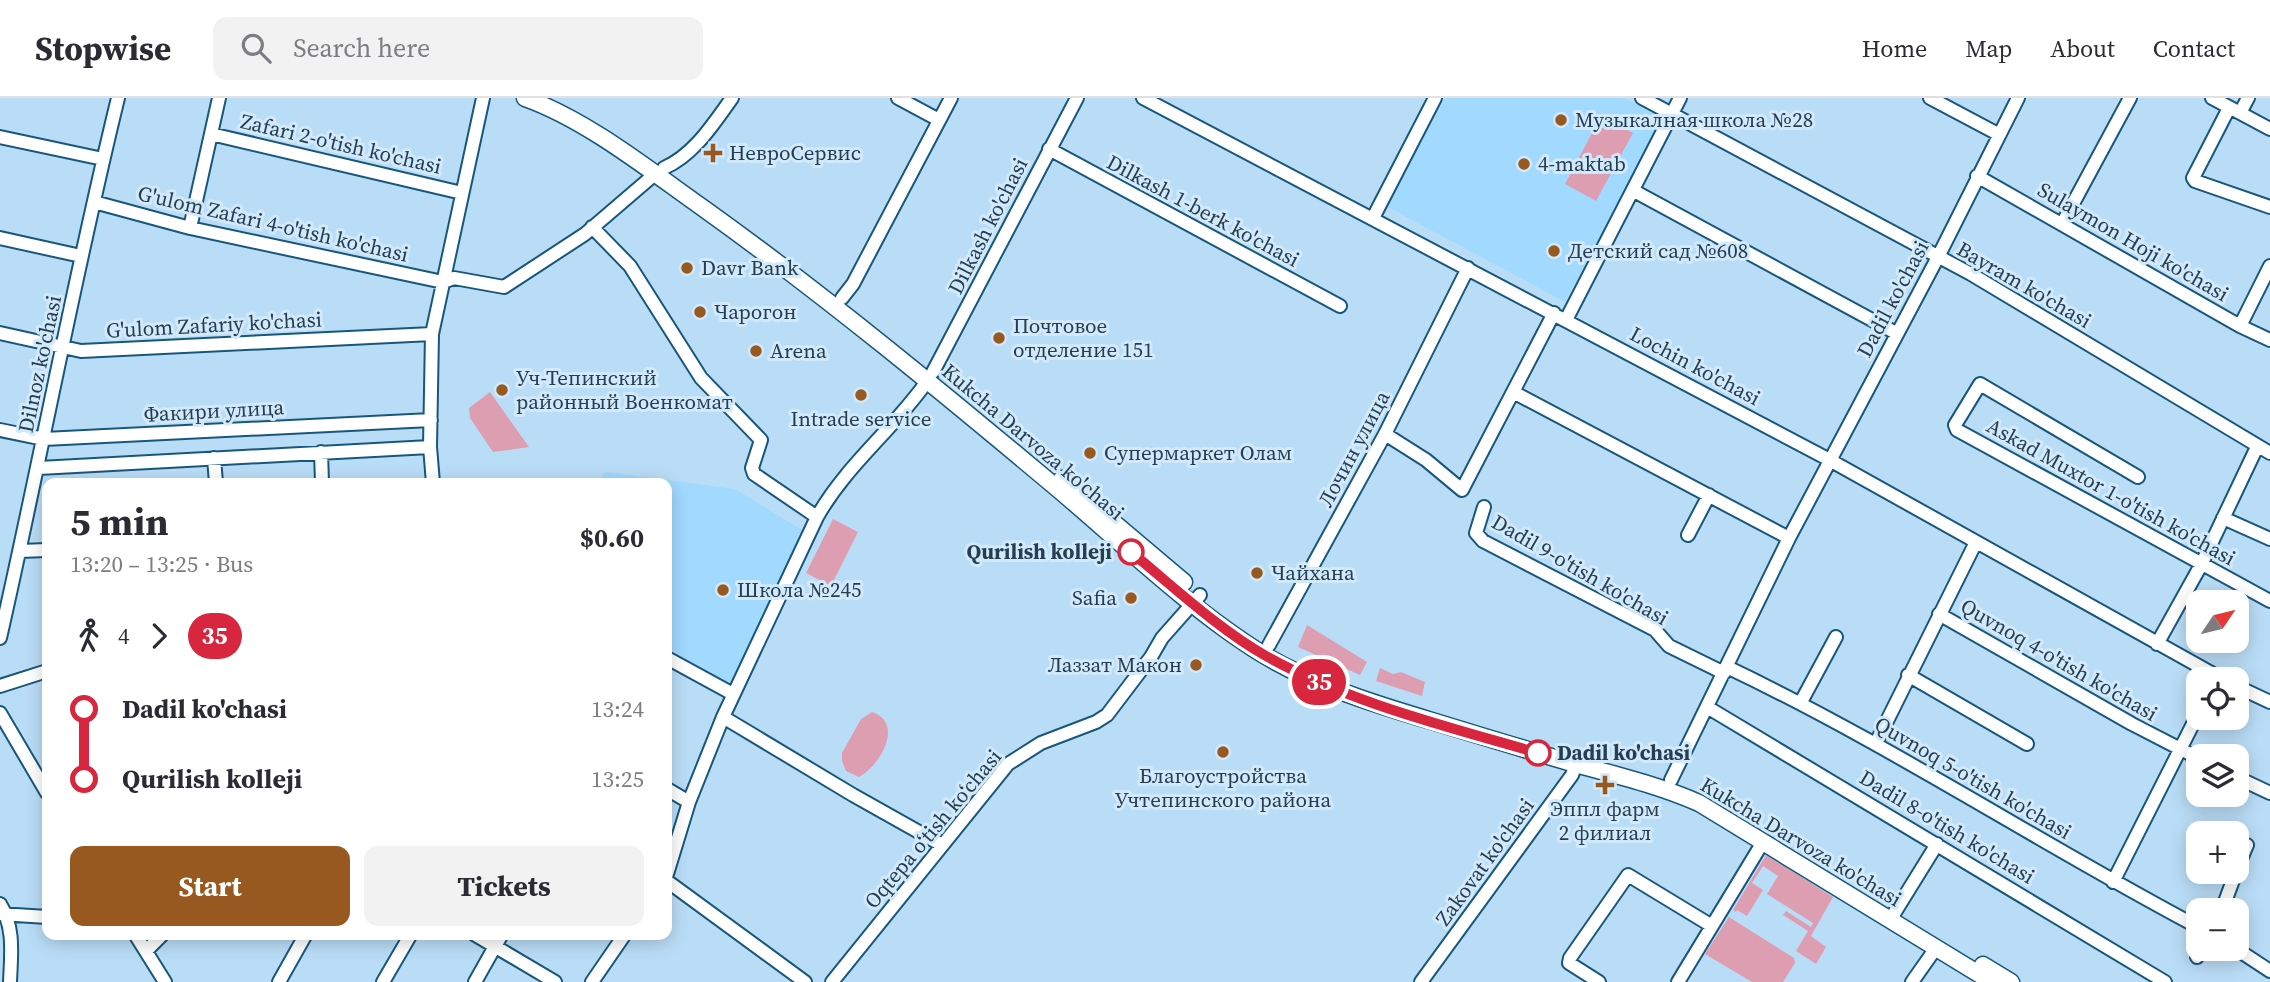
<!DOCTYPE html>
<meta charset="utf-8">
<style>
:root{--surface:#fff;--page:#f2f2f3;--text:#2b2b33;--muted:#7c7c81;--line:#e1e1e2;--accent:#97591f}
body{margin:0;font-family:"Source Serif 4",serif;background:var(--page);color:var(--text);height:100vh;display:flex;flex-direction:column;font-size:26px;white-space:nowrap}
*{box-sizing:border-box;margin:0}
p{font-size:23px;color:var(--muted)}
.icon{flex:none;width:38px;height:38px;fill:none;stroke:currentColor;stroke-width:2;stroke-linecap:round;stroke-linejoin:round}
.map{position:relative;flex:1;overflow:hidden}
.details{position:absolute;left:42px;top:380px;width:630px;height:462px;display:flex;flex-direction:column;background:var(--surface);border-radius:14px;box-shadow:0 4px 18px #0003}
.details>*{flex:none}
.badge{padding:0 14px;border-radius:23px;font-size:24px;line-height:46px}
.needle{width:46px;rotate:55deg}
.tools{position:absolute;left:2186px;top:492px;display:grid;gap:14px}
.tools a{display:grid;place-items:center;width:63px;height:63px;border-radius:14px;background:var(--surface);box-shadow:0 4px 18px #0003;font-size:35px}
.map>.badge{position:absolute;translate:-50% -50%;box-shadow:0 0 0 4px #fff}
.legs{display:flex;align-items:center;gap:10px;height:77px;padding:0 28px;font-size:23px}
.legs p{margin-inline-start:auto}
.head{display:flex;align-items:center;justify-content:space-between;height:119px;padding:0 28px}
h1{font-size:38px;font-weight:700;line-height:52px}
.primary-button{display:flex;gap:14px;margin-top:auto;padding:14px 28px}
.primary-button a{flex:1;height:80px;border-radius:14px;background:var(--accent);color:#fff;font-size:28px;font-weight:700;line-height:80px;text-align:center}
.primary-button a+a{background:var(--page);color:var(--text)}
ul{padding:0 28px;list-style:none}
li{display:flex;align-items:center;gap:24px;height:70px;font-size:26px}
li i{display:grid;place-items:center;width:10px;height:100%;margin:0 9px;background:currentColor}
li i::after{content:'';width:18px;height:18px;margin:-9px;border:5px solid;border-radius:50%;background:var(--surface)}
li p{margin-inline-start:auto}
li:first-child i{background:linear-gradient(#0000 50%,currentColor 0)}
li:last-child i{background:linear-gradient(currentColor 50%,#0000 0)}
header{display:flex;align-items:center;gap:42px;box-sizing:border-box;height:98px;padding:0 35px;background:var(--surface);border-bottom:2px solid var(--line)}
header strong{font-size:33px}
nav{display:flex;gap:38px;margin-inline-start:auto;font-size:24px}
.search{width:490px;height:63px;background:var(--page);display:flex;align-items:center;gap:18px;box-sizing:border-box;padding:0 24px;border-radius:14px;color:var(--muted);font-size:26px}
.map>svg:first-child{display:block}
</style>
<header>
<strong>Stopwise</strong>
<div class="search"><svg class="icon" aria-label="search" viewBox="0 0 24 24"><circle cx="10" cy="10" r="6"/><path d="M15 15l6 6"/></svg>Search here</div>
<nav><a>Home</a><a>Map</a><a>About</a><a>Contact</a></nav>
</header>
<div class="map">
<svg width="2270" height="884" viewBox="0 0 2270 884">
<rect width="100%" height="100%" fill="#baddf7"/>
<path fill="#a2d9ff" d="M1445,0H1624L1663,21L1565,204L1386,108Z
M605,374L735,391L807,435L733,589L667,550V385H598Z"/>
<path fill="#de9eb1" d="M1601,18L1633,35L1596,103L1565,86Z
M490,294L529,349L493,354L470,320L469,310Z
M833,421L858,434L831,488L806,475Z
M1307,527L1367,564L1360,577L1298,549Z
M1380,570L1393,576L1401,574L1425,584L1422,598L1376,583Z
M872,614C905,625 880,668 859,679L846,673L842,663V655L861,621Z
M1766,757L1833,799L1811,838L1826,849L1816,866L1796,853L1808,833L1783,817L1786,813L1811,829L1813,825L1767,796L1778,778L1763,768L1752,785L1763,792L1747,818L1737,812L1736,814L1733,812Z
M1729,819L1794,860L1795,865L1783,884H1752L1705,856Z"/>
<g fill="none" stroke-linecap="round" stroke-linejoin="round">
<defs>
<path id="minor" d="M898,0L939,22
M1143,0L1826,360L2222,581
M1642,0L1971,176L2270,355
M1930,0L1998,36
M2212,0L2270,31
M2229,10L2193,80L2195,83L2270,109
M2240,15L2248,0
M211,36L462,95
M0,39L103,61
M1049,51L1340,208
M664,70C694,57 714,25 732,0
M1977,78L2240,228L2270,242
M1634,93L1896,235
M94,104L190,130L443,184L454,180L504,189L585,136L655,76
M1373,120L1435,0
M2062,126L2130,0
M592,129L630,168L701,280L761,342L752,370L754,376L817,419
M190,130L219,0
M0,140L81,158
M842,200L853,186L951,0
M1566,222L1680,0
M2240,228L2270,168
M0,235L81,253L432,236
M933,274L1077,0
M1513,294L1789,440
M0,332L44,341L431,322
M1385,336L1426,362L1462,392L1554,215
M321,354L322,385
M214,360L216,385
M39,370L430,349
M2138,379L1980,286L1955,327L1957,332L2270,503
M433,385L430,349L432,236L483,0
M1484,409L1476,435L1483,443L1655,532L1669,548L1724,575
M2223,420L2270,441
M1688,437L1709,397
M20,453L47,452
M1939,516L2132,626L2198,660
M0,540C41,360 74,179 118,0
M2157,546L2201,467L2257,349
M1269,547L1385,336L1468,170
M667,560L733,596
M1727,569C1889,646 2039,745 2198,829
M1908,577L2027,646
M0,588L47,573
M2236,588L2270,604
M1801,604L1836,539
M1707,609L2165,884
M0,615L47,695
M723,619L853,697L942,747
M1876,645L1976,444
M2236,679L2270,695
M1671,682L1789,440L1938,159L2018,0
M667,691L689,704
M2236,773L2247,747
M667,776L689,704L723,619L817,419C847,366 894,331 928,282
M667,783L805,884
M2113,784L2198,616
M0,806C15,830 11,857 10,884
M2222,812L2236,774
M0,816L47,819
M1890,822L1937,746
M135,836L165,884
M474,836L555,884
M2235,850L2270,873
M146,853L163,836
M2197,859L2203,850
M279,884L306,836
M383,884L411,836
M475,884L502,836
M592,884L625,836
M832,884L1008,666L1041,645L1096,624L1107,617L1151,559L1162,540L1200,497
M1421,884L1572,677L1576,666
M1599,884L1569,865L1570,860L1628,777L1712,828
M1678,884L1763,744
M1912,884L1936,850"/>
<path id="major" d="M525,0C587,22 649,72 703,110C826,198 942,294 1058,391C1123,446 1191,512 1264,557C1316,588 1375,606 1432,623C1481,638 1530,653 1579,667C1620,678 1660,688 1699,705L1992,884
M1062,381L1184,484
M1983,867L2011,884"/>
</defs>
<use href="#minor" stroke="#18577c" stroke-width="16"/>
<use href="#major" stroke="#18577c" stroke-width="19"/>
<use href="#minor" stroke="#fff" stroke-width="12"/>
<use href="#major" stroke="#fff" stroke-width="16"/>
</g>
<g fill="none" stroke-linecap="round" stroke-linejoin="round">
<defs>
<path id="line-1" d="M1131,454C1174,489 1217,530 1266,558C1350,605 1446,628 1538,655"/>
</defs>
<use href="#line-1" stroke="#fff" stroke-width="16"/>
<use href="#line-1" stroke="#d7263d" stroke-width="10"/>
</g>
<g fill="#97591f" stroke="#d1e9fa" stroke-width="2.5">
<circle cx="1561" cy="22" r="7"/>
<path d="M709.5 44.5h7v7h7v7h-7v7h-7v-7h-7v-7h7z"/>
<circle cx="1524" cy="66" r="7"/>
<circle cx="1554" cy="153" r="7"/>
<circle cx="687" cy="170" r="7"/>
<circle cx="700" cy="214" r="7"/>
<circle cx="999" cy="240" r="7"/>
<circle cx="756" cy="253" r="7"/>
<circle cx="502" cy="292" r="7"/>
<circle cx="861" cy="297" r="7"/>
<circle cx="1090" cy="355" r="7"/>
<circle cx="1257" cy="475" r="7"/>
<circle cx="723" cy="492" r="7"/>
<circle cx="1131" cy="500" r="7"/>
<circle cx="1196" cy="567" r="7"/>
<circle cx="1223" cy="654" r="7"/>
<path d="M1601.5 676.5h7v7h7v7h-7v7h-7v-7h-7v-7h7z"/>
</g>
<g fill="#fff" stroke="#d7263d" stroke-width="3.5">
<circle cx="1131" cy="454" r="12"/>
<circle cx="1538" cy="655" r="12"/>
</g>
<g text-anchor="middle" stroke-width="6" stroke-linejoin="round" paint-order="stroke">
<g font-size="21" fill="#253f50" stroke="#d1e9fa" text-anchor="start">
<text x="1575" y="29">Музыкалная школа №28</text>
<text x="729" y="62">НевроСервис</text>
<text x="1538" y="73">4-maktab</text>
<text x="1568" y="160">Детский сад №608</text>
<text x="701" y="177">Davr Bank</text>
<text x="714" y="221">Чарогон</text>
<text x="1013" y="235">Почтовое<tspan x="1013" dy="24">отделение 151</tspan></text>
<text x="770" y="260">Arena</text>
<text x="516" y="287">Уч-Тепинский<tspan x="516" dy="24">районный Военкомат</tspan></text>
<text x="861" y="328" text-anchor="middle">Intrade service</text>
<text x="1104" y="362">Супермаркет Олам</text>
<text x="1271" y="482">Чайхана</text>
<text x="737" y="499">Школа №245</text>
<text x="1117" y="507" text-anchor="end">Safia</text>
<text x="1182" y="574" text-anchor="end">Лаззат Макон</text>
<text x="1223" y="685" text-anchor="middle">Благоустройства<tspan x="1223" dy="24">Учтепинского района</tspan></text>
<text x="1605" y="718" text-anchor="middle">Эппл фарм<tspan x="1605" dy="24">2 филиал</tspan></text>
</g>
<g font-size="21" fill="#253f50" stroke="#d1e9fa">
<text transform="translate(341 46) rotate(13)" y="7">Zafari 2-o'tish ko'chasi</text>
<text transform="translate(1203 113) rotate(28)" y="7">Dilkash 1-berk ko'chasi</text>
<text transform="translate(273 126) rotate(13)" y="7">G'ulom Zafari 4-o'tish ko'chasi</text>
<text transform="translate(988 128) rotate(-63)" y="7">Dilkash ko'chasi</text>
<text transform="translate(2133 144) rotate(30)" y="7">Sulaymon Hoji ko'chasi</text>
<text transform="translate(2024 187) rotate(30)" y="7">Bayram ko'chasi</text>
<text transform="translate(1893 201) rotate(-62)" y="7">Dadil ko'chasi</text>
<text transform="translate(214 227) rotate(-3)" y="7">G'ulom Zafariy ko'chasi</text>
<text transform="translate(40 266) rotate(-78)" y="7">Dilnoz ko'chasi</text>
<text transform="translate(1695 268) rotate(28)" y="7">Lochin ko'chasi</text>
<text transform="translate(214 313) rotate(-3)" y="7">Факири улица</text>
<text transform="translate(1033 344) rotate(40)" y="7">Kukcha Darvoza ko'chasi</text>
<text transform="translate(1354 351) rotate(-62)" y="7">Лочин улица</text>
<text transform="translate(2111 394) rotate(29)" y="7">Askad Muxtor 1-o'tish ko'chasi</text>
<text transform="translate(1580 472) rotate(30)" y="7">Dadil 9-o'tish ko'chasi</text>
<text transform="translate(2059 562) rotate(30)" y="7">Quvnoq 4-o'tish ko'chasi</text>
<text transform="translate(1973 680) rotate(30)" y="7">Quvnoq 5-o'tish ko'chasi</text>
<text transform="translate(1947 729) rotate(31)" y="7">Dadil 8-o'tish ko'chasi</text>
<text transform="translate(933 731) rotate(-50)" y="7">Oqtepa oʻtish koʻchasi</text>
<text transform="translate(1801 744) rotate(31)" y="7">Kukcha Darvoza ko'chasi</text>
<text transform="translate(1485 764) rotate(-54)" y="7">Zakovat ko'chasi</text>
</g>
<g font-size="21" font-weight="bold" fill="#253f50" stroke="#d1e9fa" text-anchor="end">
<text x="1112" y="461">Qurilish kolleji</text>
<text x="1557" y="662" text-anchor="start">Dadil ko'chasi</text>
</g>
</g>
</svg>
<div class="tools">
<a><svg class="needle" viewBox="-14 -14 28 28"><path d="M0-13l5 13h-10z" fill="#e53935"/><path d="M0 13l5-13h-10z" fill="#7c7c81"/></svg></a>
<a><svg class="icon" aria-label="locate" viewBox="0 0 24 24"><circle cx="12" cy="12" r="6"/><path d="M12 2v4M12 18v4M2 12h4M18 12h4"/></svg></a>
<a><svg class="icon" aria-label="layers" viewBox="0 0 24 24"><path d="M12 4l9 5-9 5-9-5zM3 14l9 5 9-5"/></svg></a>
<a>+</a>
<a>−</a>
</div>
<b class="badge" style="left:1319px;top:584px;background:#d7263d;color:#fff">35</b>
<section class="details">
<div class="head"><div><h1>5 min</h1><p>13:20 – 13:25 · Bus</p></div><b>$0.60</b></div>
<div class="legs"><svg class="icon" aria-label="walk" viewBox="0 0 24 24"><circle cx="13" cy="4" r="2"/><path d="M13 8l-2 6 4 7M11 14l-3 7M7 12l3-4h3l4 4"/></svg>4<svg class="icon" aria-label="forward" viewBox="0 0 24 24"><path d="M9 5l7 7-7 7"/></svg><b class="badge" style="background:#d7263d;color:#fff">35</b></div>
<ul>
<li><i style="color:#d7263d"></i><b>Dadil ko'chasi</b><p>13:24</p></li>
<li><i style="color:#d7263d"></i><b>Qurilish kolleji</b><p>13:25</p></li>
</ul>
<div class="primary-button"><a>Start</a><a>Tickets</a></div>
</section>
</div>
